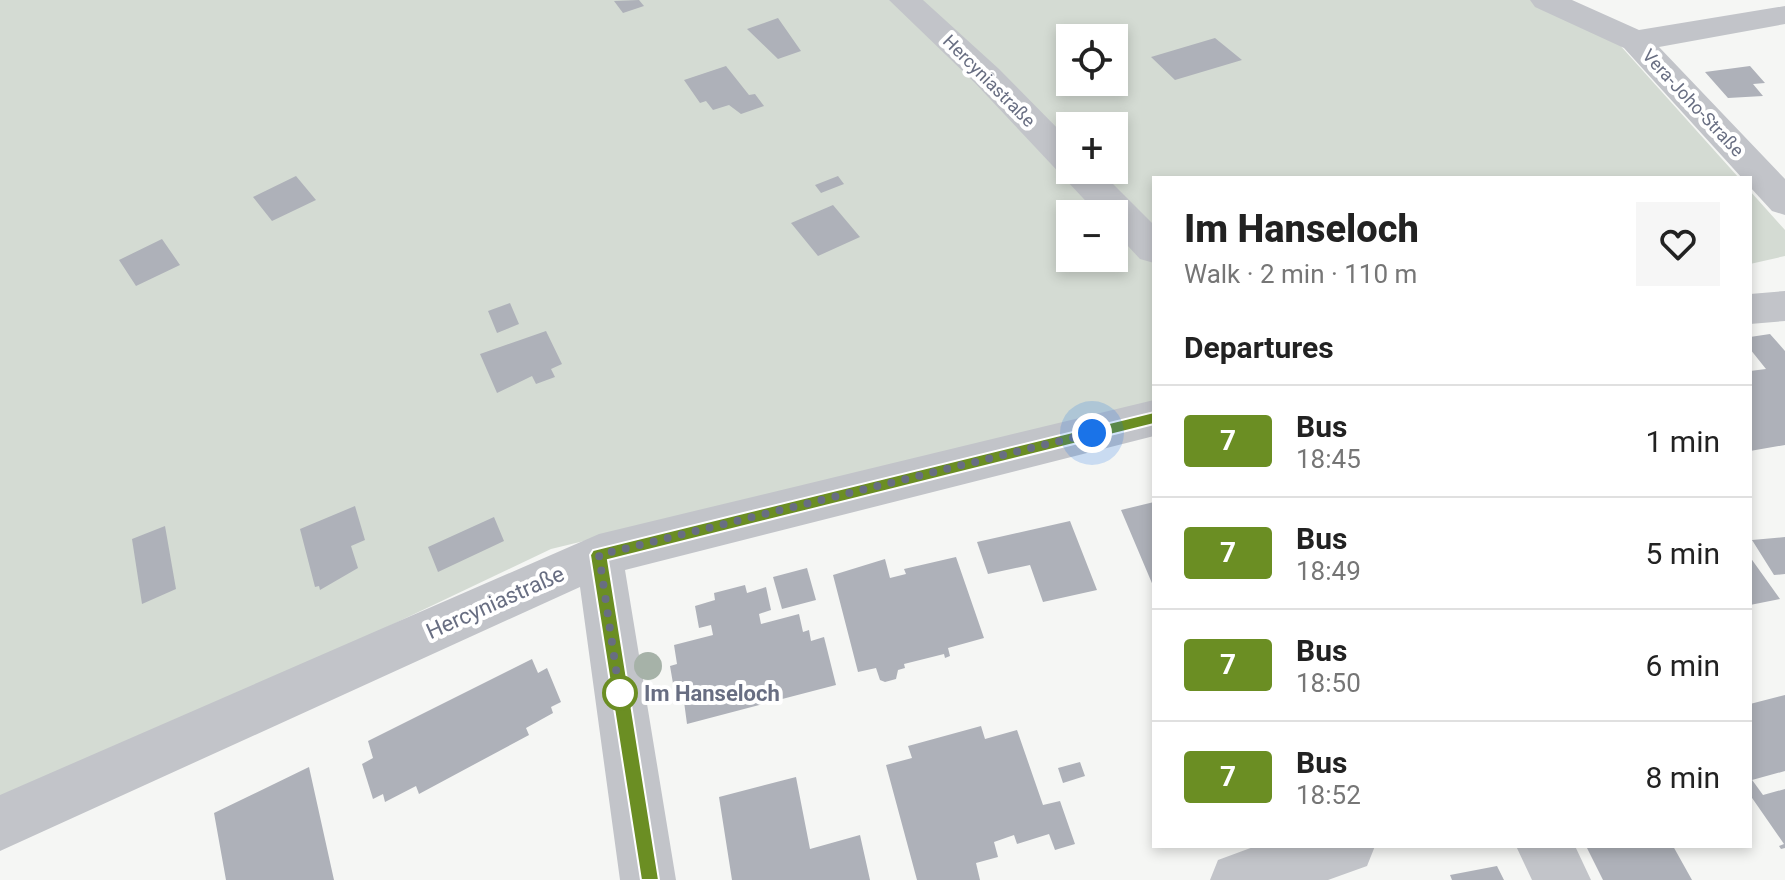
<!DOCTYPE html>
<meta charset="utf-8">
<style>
:root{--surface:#fff;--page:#f6f6f6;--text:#222;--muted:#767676;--line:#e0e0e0}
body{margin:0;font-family:Roboto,sans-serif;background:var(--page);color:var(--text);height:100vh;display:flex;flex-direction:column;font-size:30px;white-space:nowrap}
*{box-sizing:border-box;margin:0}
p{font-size:26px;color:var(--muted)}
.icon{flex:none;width:44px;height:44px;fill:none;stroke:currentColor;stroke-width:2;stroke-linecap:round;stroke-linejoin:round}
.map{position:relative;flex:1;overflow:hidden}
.side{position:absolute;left:1152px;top:176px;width:600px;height:672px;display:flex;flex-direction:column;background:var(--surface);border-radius:0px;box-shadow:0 4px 12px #0003}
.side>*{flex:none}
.badge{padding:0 16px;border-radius:6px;font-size:28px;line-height:52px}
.controls{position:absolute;left:1056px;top:24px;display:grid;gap:16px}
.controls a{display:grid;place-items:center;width:72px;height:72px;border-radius:0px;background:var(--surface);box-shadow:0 4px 12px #0003;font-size:40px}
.you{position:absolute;width:40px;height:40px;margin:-20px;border:6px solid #fff;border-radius:50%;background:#1a73e8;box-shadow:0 0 0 12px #1a73e833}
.map>.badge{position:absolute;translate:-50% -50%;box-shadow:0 0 0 4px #fff}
h2{padding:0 32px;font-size:30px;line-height:72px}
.round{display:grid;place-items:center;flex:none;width:84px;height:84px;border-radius:0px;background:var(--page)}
.summary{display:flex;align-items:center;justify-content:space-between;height:136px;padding:0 32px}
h1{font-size:38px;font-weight:800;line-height:60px}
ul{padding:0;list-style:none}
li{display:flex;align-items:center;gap:24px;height:112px;padding:0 32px;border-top:2px solid var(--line)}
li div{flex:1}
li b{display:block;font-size:30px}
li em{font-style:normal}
li .badge{min-width:88px;font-weight:700;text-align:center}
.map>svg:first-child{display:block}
</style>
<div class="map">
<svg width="1785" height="880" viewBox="0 0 1785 880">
<rect width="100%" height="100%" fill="#f5f6f4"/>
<path fill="#d4dbd3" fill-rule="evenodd" d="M0,0H1531L1618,43L1739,178H1154V403L551,549L0,811ZM1070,38H1114V82H1070ZM1070,126H1114V170H1070ZM1070,214H1114V258H1070Z
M1750,191L1785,230V256L1750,264Z"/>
<path fill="#aeb1b9" d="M639,0L644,6L623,13L614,1Z
M778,18L801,51L778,59L747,29Z
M1215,38L1242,60L1175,80L1151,57Z
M726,66L749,95L755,94L764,106L741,114L729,105L713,110L706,101L700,103L684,80Z
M1750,66L1765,83L1753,84L1763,96L1728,98L1705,72Z
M296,176L316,200L272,221L253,197Z
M838,176L844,184L821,193L815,185Z
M833,205L860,237L818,256L791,223Z
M162,239L180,265L136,286L119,260Z
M510,303L519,324L497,333L488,311Z
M546,331L562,364L551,369L555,377L536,384L532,376L497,393L480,354Z
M1770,334L1785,351V445L1750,451V371L1766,369L1750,349V337Z
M1154,502V588L1121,510Z
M355,506L365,540L351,546L358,568L320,590L319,586L315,587L300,529Z
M494,517L504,541L438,572L428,547Z
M1070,521L1097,590L1043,602L1030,565L988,574L977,542Z
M165,526L176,589L142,604L132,539Z
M1785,537V574L1774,575L1752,540Z
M956,557L984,638L948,648L950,656L945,658L944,654L904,664L905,668L898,670L896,679L885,682L880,680L876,668L858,672L833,575L885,559L890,578L906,574L904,569Z
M1750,557L1780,599L1750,605Z
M807,568L816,600L782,609L773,577Z
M745,585L747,593L766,587L771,610L759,614L761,624L799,614L803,632L809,630L811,641L824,637L836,685L687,724L683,694L675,695L670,666L677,664L674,645L713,635L711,625L699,628L695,606L715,600L714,593Z
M532,659L538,673L547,668L561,702L551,707L553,713L526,728L529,735L419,794L416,786L385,802L383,794L373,799L362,764L373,758L368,741Z
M1785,695V771L1752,780L1750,704Z
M981,726L985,739L1017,730L1043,805L1060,801L1075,844L1055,850L1049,834L1017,844L1014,835L994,842L998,857L976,863L980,880H917L886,765L912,758L908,746Z
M1080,762L1085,776L1063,783L1058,768Z
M309,767L334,880H226L214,813Z
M796,777L810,849L860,835L870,880H732L719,797Z
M1750,777L1763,795L1785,789V848L1781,849L1779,846L1784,844L1750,795Z
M1586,846H1673L1692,880H1603Z
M1497,866L1504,880H1452L1450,875Z"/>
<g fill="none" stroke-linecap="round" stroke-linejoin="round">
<path fill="#c2c4c9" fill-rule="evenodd" d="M889,0H923L999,69L1070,141V170H1099L1154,225V263L1140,259L1114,231V214H1098L975,83Z
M1530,0H1572L1639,30L1785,6V24L1659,47L1785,179V215L1772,211L1750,187V178H1742L1624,48L1535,7Z
M1785,291V321L1750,324V294Z
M1154,400V436L625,570L676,880H620L580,587L0,851V795L599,534Z
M1256,846H1375L1367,866L1328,880H1210L1218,860Z
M1516,846H1575L1591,880H1532Z"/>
</g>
<circle fill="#a6b2a8" cx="648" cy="666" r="14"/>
<path fill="#6b8e23" stroke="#fff" stroke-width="2" d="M1154,412L1162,418L1154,424L608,560L659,880H641L590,555L593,550Z"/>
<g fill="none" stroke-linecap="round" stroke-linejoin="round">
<path stroke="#686e82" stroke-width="8" stroke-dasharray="0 14.4" d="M620,693L621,703L599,555L1092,433"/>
</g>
<circle fill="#fff" stroke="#6b8e23" stroke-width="4" cx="620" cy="693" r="16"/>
<g text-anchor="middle" stroke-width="8" stroke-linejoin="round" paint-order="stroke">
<g font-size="18" fill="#686e82" stroke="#fff">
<text transform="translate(989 81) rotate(45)" y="6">Hercyniastraße</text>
<text transform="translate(1693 103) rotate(47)" y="6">Vera-Joho-Straße</text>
</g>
<g font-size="22" fill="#686e82" stroke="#fff">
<text transform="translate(495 602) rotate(-24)" y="8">Hercyniastraße</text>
</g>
<g font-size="22" font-weight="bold" fill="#686e82" stroke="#fff" text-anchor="start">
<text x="644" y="701">Im Hanseloch</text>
</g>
</g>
</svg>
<div class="controls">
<a><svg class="icon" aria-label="locate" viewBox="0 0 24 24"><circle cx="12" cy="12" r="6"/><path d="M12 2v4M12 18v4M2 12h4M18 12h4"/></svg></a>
<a>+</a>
<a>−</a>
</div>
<div class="you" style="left:1092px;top:433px"></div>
<section class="side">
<div class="summary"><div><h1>Im Hanseloch</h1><p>Walk · 2 min · 110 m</p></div><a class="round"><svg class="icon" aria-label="heart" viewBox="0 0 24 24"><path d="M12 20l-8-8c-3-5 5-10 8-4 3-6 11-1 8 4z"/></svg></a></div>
<h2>Departures</h2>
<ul>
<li><span class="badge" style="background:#6b8e23;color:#fff">7</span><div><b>Bus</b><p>18:45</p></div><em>1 min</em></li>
<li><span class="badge" style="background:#6b8e23;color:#fff">7</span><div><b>Bus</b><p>18:49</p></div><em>5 min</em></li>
<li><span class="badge" style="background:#6b8e23;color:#fff">7</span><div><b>Bus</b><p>18:50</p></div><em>6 min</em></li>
<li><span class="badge" style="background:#6b8e23;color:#fff">7</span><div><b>Bus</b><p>18:52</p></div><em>8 min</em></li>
</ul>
</section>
</div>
